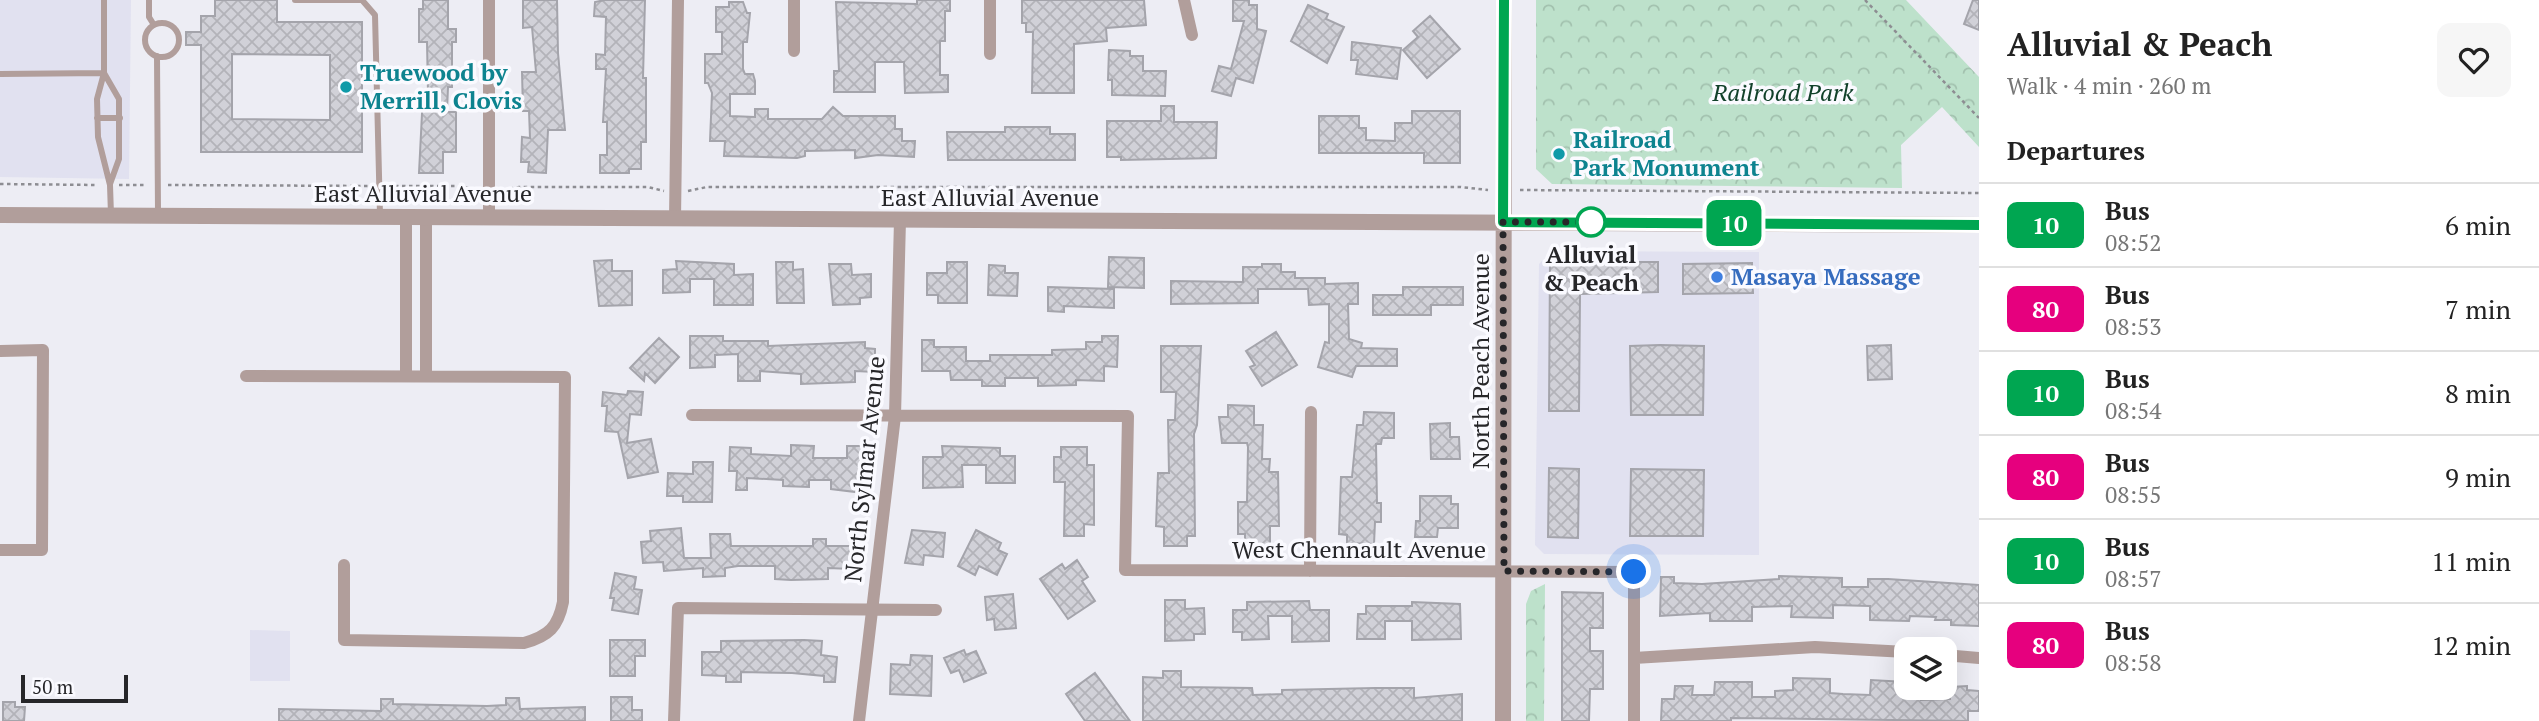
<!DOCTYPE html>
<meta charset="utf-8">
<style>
:root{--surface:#fff;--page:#f6f6f6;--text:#222;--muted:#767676;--line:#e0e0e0}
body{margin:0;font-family:"PT Serif",serif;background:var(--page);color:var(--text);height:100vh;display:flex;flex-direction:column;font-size:26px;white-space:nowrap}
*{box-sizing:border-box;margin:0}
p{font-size:23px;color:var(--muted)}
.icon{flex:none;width:38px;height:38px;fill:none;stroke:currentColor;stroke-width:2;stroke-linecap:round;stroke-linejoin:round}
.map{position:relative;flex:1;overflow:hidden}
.details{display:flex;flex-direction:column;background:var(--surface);width:560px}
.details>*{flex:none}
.badge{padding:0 14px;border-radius:10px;font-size:24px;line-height:46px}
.controls{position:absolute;left:1894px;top:637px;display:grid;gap:14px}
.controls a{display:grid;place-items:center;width:63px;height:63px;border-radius:14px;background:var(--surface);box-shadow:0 7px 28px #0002;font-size:35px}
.scale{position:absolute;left:21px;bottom:18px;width:107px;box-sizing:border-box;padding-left:7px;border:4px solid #262629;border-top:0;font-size:19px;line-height:24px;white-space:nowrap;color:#262629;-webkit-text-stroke:5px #fafaff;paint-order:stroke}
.you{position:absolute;width:35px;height:35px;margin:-18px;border:5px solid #fff;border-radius:50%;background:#1a73e8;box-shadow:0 0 0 10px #1a73e833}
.map>.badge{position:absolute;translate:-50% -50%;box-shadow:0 0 0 4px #fff}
h2{padding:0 28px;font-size:26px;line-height:63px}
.round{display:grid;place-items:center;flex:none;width:74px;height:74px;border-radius:14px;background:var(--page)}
.overview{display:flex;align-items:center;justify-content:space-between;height:119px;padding:0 28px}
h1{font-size:33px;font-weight:600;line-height:52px}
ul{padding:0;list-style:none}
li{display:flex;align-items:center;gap:21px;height:84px;padding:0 28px;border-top:2px solid var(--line)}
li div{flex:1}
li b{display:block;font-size:26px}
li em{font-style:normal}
li .badge{min-width:77px;font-weight:700;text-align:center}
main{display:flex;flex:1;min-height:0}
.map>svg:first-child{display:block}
</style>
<main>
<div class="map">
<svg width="1979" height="721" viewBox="0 0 1979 721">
<defs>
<pattern id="park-crowns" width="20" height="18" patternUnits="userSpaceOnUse" patternTransform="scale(1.75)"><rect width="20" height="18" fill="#bde1cb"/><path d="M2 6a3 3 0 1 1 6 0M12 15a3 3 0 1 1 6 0" fill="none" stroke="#a2c1ae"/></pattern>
<pattern id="building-cross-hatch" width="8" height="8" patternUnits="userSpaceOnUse" patternTransform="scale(1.75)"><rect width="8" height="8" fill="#d1d1d8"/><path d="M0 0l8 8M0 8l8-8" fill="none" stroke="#b3b3b9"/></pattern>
</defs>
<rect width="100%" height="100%" fill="#ededf4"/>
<path fill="#e1e1f0" d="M0,0H131L129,179L0,177Z
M1552,251L1759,252V555L1544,554L1535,545L1539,264Z
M250,630L290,631V681H250Z"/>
<path fill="url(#park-crowns)" d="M1536,0H1906L1979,77V147L1942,107L1901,145L1902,188L1552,184L1536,169Z
M1545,584L1544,721H1526V604L1531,591Z"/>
<path fill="url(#building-cross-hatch)" stroke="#a4a4ab" stroke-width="2" fill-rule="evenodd" d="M215,0H277V22H362V152H201V45H186V32H201V16H215ZM232,54L330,55V120L232,119Z
M423,0H448V29H456V42H452V87H448L447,112H456V152H443V173H419L423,94H428L427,42H419V9H423Z
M523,0H557L558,53L565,130H548L546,173L528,172L529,162H521L522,137L530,138L529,111H523L522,72H536L532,27L523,28Z
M605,0H645L643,78H646V142H641V169H629V173H600V155H607V122H603L606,69H596V54L605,55L606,17L594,16L595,2Z
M917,0H950V11H945V41H940V75H948V92L905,93L904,62H875V92H834V71H839L836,2L917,4Z
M1022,0H1144L1146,25L1106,28L1107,41L1074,44V93H1032L1033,32H1026V23H1022Z
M1233,0H1249V5H1257V29L1266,31L1253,83L1236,78L1231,96L1212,91L1219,66L1231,69L1244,21H1233Z
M1973,0H1979V30L1964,24Z
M729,2H743L747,13H750L747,42H743V69L745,74H753L755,81V94H730V116L755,117V109H768V119H822L833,107L843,116H895V129H902V141H915L914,157L878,155L855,158V150L805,151V156L797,158L724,156L725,141H710L712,93L708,83H705V54H722V32H716V7H729Z
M1308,5L1328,14L1326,19L1344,27L1327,63L1291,41Z
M1430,16L1460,49L1427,78L1403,50L1418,37L1413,31Z
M1352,42L1401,48L1397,79L1356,74L1358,60H1351Z
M1109,50L1130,51V56H1143V71H1166L1165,96L1112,95V80H1108Z
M1161,106H1174V122H1217L1216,158L1121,160V157H1107V121H1161Z
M1412,111H1460V163H1424V153H1319V116H1359V128H1366V140L1395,141V123H1412Z
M1005,127H1050V134H1075V160H948L947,132H1005Z
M1109,257L1144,258V288L1108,287Z
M612,260V271H632V305L599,306L594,261Z
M676,261L734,264V275L753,274V305H714V279H690V292L663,293V270L677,269Z
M776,262H793V270L803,269L804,303H777Z
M947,262H967V303H938V295H927V273H947Z
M1550,262H1658V292L1580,294L1579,411H1549Z
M1752,263L1753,293L1683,294V264Z
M829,264H851L852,275L871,274V297L860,298V304L833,305Z
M1262,264H1281V272H1295V278H1325V284L1358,283V304H1348L1349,339L1362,343L1361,348L1397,349V366H1356L1352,377L1318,367L1325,342L1329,343V304L1309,305L1308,289H1258V303L1171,304V281L1243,282V267H1262Z
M989,265L1005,266V273H1018L1017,296L988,295Z
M1048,287L1114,289V308L1064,306V312L1048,311Z
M1403,287H1463V305H1431V315H1373V295H1403Z
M1276,332L1297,365L1262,386L1250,367L1255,365L1246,351Z
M690,336H723V341H768V346L865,342V348L875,349V372L855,371V382L801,384V374L760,371V381H738V354L715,355V367L690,368Z
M1102,336H1118L1117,367L1104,366V381L1076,380V385L1038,386V378H1005V386H982V380H951L950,371H922V340H934V347H966V361H990V355H1052V350L1086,349V342H1102Z
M659,338L679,357L655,383L645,373L644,381L630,368Z
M1660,345L1704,346L1703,415H1631L1630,346Z
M1891,345L1892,379L1868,380L1867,346Z
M1161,346H1201L1197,425L1194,434L1195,536H1187V546H1164V527L1156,526L1158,473H1169L1168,420H1175L1176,392H1161Z
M628,391L643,392L641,415L630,414L627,443L651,439L658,472L628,478L618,432L605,431L607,406H602L603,392L627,395Z
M1228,405L1254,406V425H1263L1262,459H1270L1269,472H1278L1279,526H1270V545H1245V534H1238V502H1247L1248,447L1247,443H1222L1219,417H1228Z
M1364,412L1394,413V438H1382L1381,444H1376L1377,503H1381V522H1375L1374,544L1347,543V535L1339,534L1341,477H1352L1357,425H1363Z
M1450,423V437H1459L1460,459H1431L1430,424Z
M791,445L814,446L813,458H847V446H864V493L831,489V480H809V487L783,486V480L747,478V490H736L737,471H729L730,447L751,448V454L791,456Z
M942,446L1000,448V456H1015V483H986V465H962L963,487L923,488V457H943Z
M1061,447H1087V465H1094V525L1084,524V536H1064L1065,482H1054V457H1061Z
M693,462H713L712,502H683V496H667L668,473L693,474Z
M1549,468L1579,469L1578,538L1548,537Z
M1631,469L1704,470L1703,536H1630Z
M1420,496H1451V504H1458V528H1438L1437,537H1415L1416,521H1420Z
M681,528L684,558H711L710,534H730L731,546H813V539H826V546H851V569L828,568V579L791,580L775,579V566H738L725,568V576L703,577V568L664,571L663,562L643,563L641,542L651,541L650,531Z
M912,530L945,533L943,557L924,555L923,565L905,563Z
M976,530L1001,543L998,550L1007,554L997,575L979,566L975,575L958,566Z
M1077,560L1088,577L1082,581L1095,601L1068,619L1040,579L1062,564L1065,569Z
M615,573L636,577L634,589L642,590L638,614L612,610L614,598H610Z
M1779,576L1842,578V587H1868V579H1888L1979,585V626L1951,625V620H1935L1936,617L1910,616L1909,621L1870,620V606L1833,605V618L1791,617L1792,606L1752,607V621H1710V613L1660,616L1661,577H1674V583L1702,584L1779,579Z
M1562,592L1603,593V628H1590V651H1603V689H1590L1589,721H1562Z
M1013,594L1016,628L995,630L994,619L987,620L985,597Z
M1165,600H1185V609L1204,608L1205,634H1194V640L1165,641Z
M1309,601L1310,610H1329V641L1292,642V616H1268L1269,639L1242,640V632H1233V610H1247V602Z
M1412,602L1460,604L1461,639L1412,640V621H1385V639H1357L1358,614H1366V606H1412Z
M610,640H645V656H635V676H610Z
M804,640L822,641L821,655L837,657L835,682H824V676L792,673L741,672V682H726V676L702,675V652H721V641Z
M964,650L966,655L976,651L986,673L964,682L959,670L951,673L944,658Z
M911,655L932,656L931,696L890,694L891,664L910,665Z
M1163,671H1181V687L1252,688L1253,695L1282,694V690L1375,688H1414V698L1462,694V721H1143V677L1163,678Z
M1095,673L1130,721H1085L1066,694Z
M1793,678L1830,679V693L1843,694L1870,695L1871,680L1906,682L1909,693H1921V700L1950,699V687L1967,686V690L1979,691V711H1968V721L1731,718V721H1661L1662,699H1674L1675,686H1693L1692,695H1714L1715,682H1752V697H1775V691L1793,690Z
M611,697H632V710H642V721H611Z
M506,698H519L520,709L585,707V721H279V709L381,711V699H393V704L487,706L506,705Z
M3,702H15V707H25L24,721H3Z"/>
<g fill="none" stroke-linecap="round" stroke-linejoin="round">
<path stroke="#8d8d92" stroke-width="2.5" stroke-dasharray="3.5 3.5" stroke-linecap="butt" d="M1865,0L1979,118
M0,184L98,185
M119,185H147
M168,185L371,186
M388,186H461L476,190
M503,190L519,187H648L664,191
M1520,190L1979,193
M688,191L707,187H1461L1488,190"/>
<path stroke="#b19e9b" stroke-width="6" d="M104,0V73L97,99L98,137L110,185L111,215
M149,0V17L154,25
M295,0H362L375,15L380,215
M145 40a17 17 0 1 1 34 0a17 17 0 1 1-34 0Z
M157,56L158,213
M104,73L119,99V159L110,184
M0,74L104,73
M97,118H120"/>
<path stroke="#b19e9b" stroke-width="12" d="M794,0V51
M990,0V54
M1184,0L1192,35
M406,217V376
M426,217V376
M489,217V0
M675,219L678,0
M0,351L43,350L42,550H0
M246,376L565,377L563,602C558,627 549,636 524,643L344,640V565
M692,415L1128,416L1125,570L1634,572V721
M1310,571L1311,412
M1944,655L1979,658
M1634,658L1815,647L1906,652
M674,721L678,608L936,610
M859,721L895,416L900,220"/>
<path stroke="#b19e9b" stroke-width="16" d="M0,215L1979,225
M1503,721L1504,0"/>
</g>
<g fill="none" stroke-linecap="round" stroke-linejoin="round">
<defs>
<path id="line" d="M1504,0L1503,222L1979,225"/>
</defs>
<use href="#line" stroke="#fff" stroke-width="16"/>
<use href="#line" stroke="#00a651" stroke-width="10"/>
<path stroke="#262629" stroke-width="7" stroke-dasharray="0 12.6" d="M1591,222H1503L1504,571L1634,572"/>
</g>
<g fill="#0f9aa8" stroke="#fafaff" stroke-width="2.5">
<circle cx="346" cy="87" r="7"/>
<circle cx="1559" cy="154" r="7"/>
</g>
<circle fill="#fff" stroke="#00a651" stroke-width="3.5" cx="1591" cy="222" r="14"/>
<circle fill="#3f7fe0" stroke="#fafaff" stroke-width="2.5" cx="1717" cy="277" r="7"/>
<g text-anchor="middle" stroke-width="7" stroke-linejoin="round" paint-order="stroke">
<g font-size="24" font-weight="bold" fill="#0d838f" stroke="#fafaff" text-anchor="start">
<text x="360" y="81">Truewood by<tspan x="360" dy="28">Merrill, Clovis</tspan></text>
<text x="1573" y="148">Railroad<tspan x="1573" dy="28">Park Monument</tspan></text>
</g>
<g font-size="24" font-style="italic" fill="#11412a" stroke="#fafaff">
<text x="1783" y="101">Railroad Park</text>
</g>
<g font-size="24" fill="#262629" stroke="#fafaff">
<text x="423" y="202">East Alluvial Avenue</text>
<text x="990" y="206">East Alluvial Avenue</text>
<text transform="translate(1481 361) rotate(-90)" y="8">North Peach Avenue</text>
<text transform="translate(865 469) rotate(-84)" y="8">North Sylmar Avenue</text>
<text x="1359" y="558">West Chennault Avenue</text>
</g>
<g font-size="24" font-weight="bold" fill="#262629" stroke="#fafaff">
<text x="1591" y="263">Alluvial<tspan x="1591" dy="28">&amp; Peach</tspan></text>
</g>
<g font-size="24" font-weight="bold" fill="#366cbe" stroke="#fafaff" text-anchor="start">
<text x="1731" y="285">Masaya Massage</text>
</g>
</g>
</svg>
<div class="controls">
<a><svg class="icon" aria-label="layers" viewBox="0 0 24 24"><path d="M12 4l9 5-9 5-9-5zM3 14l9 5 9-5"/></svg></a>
</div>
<div class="scale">50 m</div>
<div class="you" style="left:1634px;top:572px"></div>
<b class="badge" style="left:1734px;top:223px;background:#00a651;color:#fff">10</b>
</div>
<section class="details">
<div class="overview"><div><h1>Alluvial &amp; Peach</h1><p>Walk · 4 min · 260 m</p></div><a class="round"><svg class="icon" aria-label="heart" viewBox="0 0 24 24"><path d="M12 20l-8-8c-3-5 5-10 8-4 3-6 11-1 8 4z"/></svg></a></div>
<h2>Departures</h2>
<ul>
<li><span class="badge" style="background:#00a651;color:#fff">10</span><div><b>Bus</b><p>08:52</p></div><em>6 min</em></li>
<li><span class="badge" style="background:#e6007e;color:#fff">80</span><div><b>Bus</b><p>08:53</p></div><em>7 min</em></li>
<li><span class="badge" style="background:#00a651;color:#fff">10</span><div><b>Bus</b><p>08:54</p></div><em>8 min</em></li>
<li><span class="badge" style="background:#e6007e;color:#fff">80</span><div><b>Bus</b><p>08:55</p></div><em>9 min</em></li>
<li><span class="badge" style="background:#00a651;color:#fff">10</span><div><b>Bus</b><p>08:57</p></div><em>11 min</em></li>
<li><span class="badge" style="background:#e6007e;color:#fff">80</span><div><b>Bus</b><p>08:58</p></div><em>12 min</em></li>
</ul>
</section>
</main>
